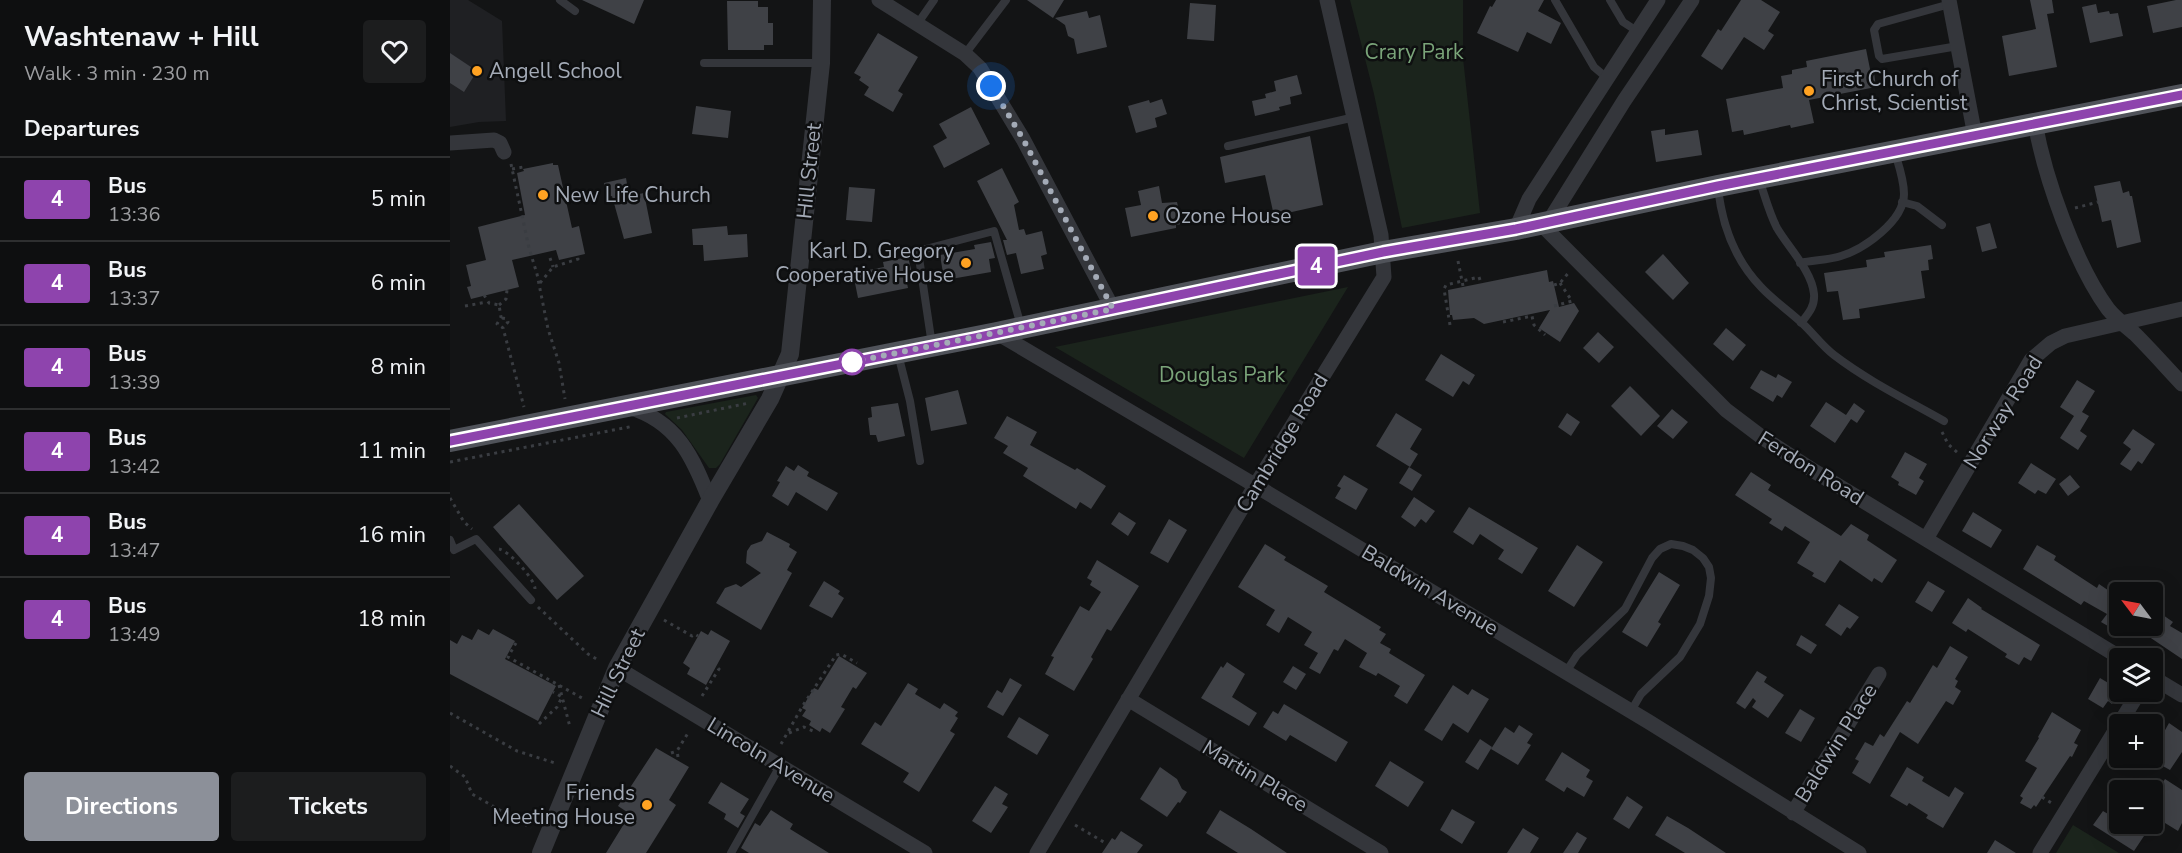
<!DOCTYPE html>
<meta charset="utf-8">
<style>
:root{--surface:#0e0f10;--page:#1c1d1e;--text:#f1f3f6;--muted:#9b9c9f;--line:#2e2f30;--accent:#8c9099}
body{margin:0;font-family:"Nunito Sans",sans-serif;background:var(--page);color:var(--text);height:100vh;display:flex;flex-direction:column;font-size:22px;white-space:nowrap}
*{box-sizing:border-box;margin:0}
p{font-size:20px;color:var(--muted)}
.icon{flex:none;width:33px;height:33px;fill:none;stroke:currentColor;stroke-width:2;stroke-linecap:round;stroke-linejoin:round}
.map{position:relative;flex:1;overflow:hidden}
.side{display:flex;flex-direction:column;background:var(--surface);width:450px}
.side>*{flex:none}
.badge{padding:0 12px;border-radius:4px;font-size:21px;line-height:39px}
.needle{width:39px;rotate:302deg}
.buttons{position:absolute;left:1659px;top:582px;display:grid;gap:12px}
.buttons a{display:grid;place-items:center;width:54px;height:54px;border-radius:6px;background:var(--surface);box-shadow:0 6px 24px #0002,0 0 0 2px var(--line);font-size:30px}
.you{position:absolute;width:30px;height:30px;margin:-15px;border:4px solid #fff;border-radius:50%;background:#1a73e8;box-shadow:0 0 0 9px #1a73e833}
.map>.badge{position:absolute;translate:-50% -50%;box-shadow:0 0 0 3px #fff}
h2{padding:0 24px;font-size:22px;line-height:54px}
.round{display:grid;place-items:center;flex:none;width:63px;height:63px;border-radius:6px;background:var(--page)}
.overview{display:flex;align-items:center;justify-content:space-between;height:102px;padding:0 24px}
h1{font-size:28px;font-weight:700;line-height:45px}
.cta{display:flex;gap:12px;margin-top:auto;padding:12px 24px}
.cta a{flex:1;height:69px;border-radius:6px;background:var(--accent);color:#fff;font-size:24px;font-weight:700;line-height:69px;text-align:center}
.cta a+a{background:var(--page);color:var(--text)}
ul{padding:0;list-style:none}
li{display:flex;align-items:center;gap:18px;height:84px;padding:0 24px;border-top:2px solid var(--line)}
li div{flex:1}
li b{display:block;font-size:22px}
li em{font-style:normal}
li .badge{min-width:66px;font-weight:700;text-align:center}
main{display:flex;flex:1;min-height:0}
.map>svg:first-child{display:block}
</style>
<main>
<section class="side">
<div class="overview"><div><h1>Washtenaw + Hill</h1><p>Walk · 3 min · 230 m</p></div><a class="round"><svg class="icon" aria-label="heart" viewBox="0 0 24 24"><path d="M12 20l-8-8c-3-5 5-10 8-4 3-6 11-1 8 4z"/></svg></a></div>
<h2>Departures</h2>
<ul>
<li><span class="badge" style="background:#8e44ad;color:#fff">4</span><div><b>Bus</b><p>13:36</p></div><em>5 min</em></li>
<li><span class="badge" style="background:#8e44ad;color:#fff">4</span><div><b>Bus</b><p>13:37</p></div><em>6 min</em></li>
<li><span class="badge" style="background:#8e44ad;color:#fff">4</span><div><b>Bus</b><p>13:39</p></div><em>8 min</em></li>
<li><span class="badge" style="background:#8e44ad;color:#fff">4</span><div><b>Bus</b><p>13:42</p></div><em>11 min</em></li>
<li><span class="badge" style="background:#8e44ad;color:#fff">4</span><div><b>Bus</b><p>13:47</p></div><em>16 min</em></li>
<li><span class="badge" style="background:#8e44ad;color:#fff">4</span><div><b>Bus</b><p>13:49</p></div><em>18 min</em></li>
</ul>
<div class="cta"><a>Directions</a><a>Tickets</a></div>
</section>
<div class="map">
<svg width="1732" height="853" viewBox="0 0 1732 853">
<rect width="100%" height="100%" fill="#131415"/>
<path fill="#1f2023" d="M0,0H18L52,21L56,121L29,122L0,127Z"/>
<path fill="#1b241c" d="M900,0H1013V58L1030,213L952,228L924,94Z
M898,287L794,458L605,347Z
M306,395L308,398L270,464L266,468H259L232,430L215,414L216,412Z
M1623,825L1669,853H1606Z"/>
<path fill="#3f4146" d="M132,0H194L184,24Z
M577,0H614L603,18Z
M1046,0H1094L1088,11L1111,23L1101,44L1077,32L1068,52L1027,33L1040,6L1042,7Z
M1291,0H1311L1330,12L1318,31L1324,35L1314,50L1294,37L1272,70L1251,56L1268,29L1271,31Z
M1580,0H1602L1604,13L1597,14L1607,67L1559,76L1552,36L1586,29Z
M1726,0H1732V27L1703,33L1697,6Z
M277,1H308V7H318V23H323V45H314V50H278Z
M740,3L766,5L764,41L737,39Z
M1646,4L1648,13L1659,11L1660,14L1668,13L1673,36L1640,43L1632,7Z
M637,11L639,18L650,15L657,47L627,54L624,39L618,36L615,25L605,18Z
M428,33L468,57L448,91L453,94L443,112L414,95L419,87L409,80L411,77L404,73Z
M1416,49L1421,74L1424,73L1426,87L1359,100L1364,123L1341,128L1340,125L1294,135L1293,130L1282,132L1276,99L1333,88L1331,76L1342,74V70L1357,67L1356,61Z
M0,53L27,71L14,92L0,83Z
M847,75L852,94L840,97L841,104L829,107L830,110L805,116L802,101L816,98L815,94L826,91L824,81Z
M712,99L717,114L705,118L707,127L686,133L678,106L699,100L700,103Z
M246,106L281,111L278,138L242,134Z
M521,107L540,144L494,168L483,146L497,138L489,124Z
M1215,129V135L1248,130L1252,155L1206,162L1201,131Z
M860,136L873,205L824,216L815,175L775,183L770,157Z
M103,163V165H108L122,228L129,226L135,254L109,260L106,250L62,260L69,287L21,299L17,287L21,286L16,265L36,260L28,227L75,215L67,173L74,171L73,169Z
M552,168L569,202L564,205L569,230L574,229L576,235L592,231L597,254L591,256L594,269L571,274L566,253L557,255L553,240H557L527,181Z
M176,178L179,196L194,193L202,233L174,239L162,196L157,197L154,183Z
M1670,181L1673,193L1679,191L1680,196H1682L1691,242L1667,248L1661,220L1652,222L1644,186Z
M709,186L712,203L727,202L732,224L726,225V228L681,237L675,208L691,205L688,191Z
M399,187L425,189L422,222L396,220Z
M1540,223L1547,248L1532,252L1526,227Z
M277,226L278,235L297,234L298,257L254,261L253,245H243L242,229Z
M541,242L545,258L539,259L541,272L501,279L500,271L493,273L490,255L525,249L524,245Z
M1481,245L1483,259L1478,260L1479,270L1471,271L1475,298L1409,309L1410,318L1393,320L1388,291L1377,292L1374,273L1417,267L1416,260L1435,257L1434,252Z
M1213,254L1239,283L1223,300L1195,272Z
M458,257L462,273L455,274L458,288L408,298L403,273L434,267L433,262Z
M1097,270L1099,282L1103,281L1109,307L1124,303L1129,311L1110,342L1089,328L1100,310L1034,324L1024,318L1003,320L1002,315H1000L998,290Z
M1276,328L1296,345L1283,361L1263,344Z
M1148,332L1164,347L1149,363L1133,348Z
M991,354L1025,375L1019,385L1013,381L1003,397L975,380Z
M1311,370L1326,378L1328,374L1342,382L1332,398L1327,395L1323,402L1300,388Z
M1627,380L1645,391L1632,412L1639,416L1630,431L1637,436L1628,450L1610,438L1624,416L1610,407Z
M1180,386L1210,416L1191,436L1161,406Z
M508,390L517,424L481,431L475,398Z
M1376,402L1396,415L1404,403L1415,411L1407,423L1401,419L1385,443L1360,426Z
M448,403L455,436L428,442L426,435H420L418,418L422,417L421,407Z
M1222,409L1238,422L1223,439L1207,426Z
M946,413L972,429L960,449L968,454L960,467L926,446Z
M1117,413L1130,422L1121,436L1108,427Z
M557,416L587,432L580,445L625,470L627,468L656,486L641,509L630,502L626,509L573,476L578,468L553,453L558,446L544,438Z
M1683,429L1705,444L1692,464L1688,461L1681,471L1670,464L1681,449L1673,443Z
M1455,452L1477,464L1469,478L1474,481L1466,495L1448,485L1449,482L1441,477Z
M1581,463L1606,479L1596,494L1588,490L1585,494L1568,483Z
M348,465L359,472L357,476L388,493L377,511L346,492L338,506L322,496L330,482L327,481L336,466L344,471Z
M959,467L972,475L962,491L949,483Z
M1301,472L1321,485L1318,490L1391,536L1401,524L1419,535L1417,540L1447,560L1432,583L1424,578L1422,582L1390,560L1375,583L1362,576L1364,573L1347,563L1360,542L1335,526L1332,531L1319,523L1322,519L1285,495Z
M894,475L918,489L906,510L885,498L891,488L887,486Z
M1620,475L1630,487L1618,496L1609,484Z
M964,497L985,511L976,523L971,519L965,527L951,517Z
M69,504L134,576L107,600L43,527Z
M1019,507L1088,548L1072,574L1048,559L1054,550L1030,534L1023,545L1003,532Z
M669,512L686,523L678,536L661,524Z
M1523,512L1552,530L1541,548L1512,531Z
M719,519L737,530L718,563L700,553Z
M317,532L340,544L339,547L347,552L337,570L342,573L311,630L266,603L275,588L286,584L291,587L311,573L296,563L297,551L301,545L312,541Z
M815,544L836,557L834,560L878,586L874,592L931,627L929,630L936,634L930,643L941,649L939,653L975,675L957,704L944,696L950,686L928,673L926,676L909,667L917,653L895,639L888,651L884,649L870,674L859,668L868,653L854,645L862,632L838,617L829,633L816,625L825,610L788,587Z
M1127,545L1153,562L1124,607L1098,591Z
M1587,545L1606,556L1604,560L1647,588L1649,584L1668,597L1670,594V633L1651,622L1657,614L1634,601L1631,605L1573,569Z
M647,560L689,586L661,631L657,629L641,657L643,659L624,691L595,674L604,657L601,656L630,606L639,611L651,592L640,585L642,581L637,578Z
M1209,572L1230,585L1208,622L1211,624L1197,647L1172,632Z
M374,581L390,591L388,594L394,598L382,618L359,606Z
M1478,581L1495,591L1482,612L1465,602Z
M1518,598L1532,608L1531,609L1590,645L1581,661L1574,657L1569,665L1555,657L1557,654L1518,629L1516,632L1502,623Z
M1389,604L1409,617L1400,629L1397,627L1391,636L1375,625Z
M1713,615L1723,622L1720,626L1732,633V659L1683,626H1702V616L1709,621Z
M28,629L39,635L43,629L65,641L55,659L106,686L88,721L0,674V640L7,644L12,635L22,640Z
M261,630L280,641L256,685L237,674L240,668L233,663L251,631L258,635Z
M1351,635L1367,645L1361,654L1346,645Z
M1500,646L1518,657L1505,679L1508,681L1505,687L1511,691L1503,705L1496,701L1468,744L1450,732L1420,784L1402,773L1409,761L1405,759L1415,742L1423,746L1430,734L1434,737L1457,701L1460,703L1483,665L1487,668Z
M389,656L417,673L406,689L403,687L391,707L395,709L380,733L372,728L370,732L359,725L361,721L352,716L356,710L352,708L364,688L368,690Z
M777,662L795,674L782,697L807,713L799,726L751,698L771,666L773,668Z
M843,666L856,674L846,690L833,682Z
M1307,671L1317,677L1314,682L1334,695L1318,718L1302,707L1306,701L1303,698L1295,709L1286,703Z
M560,678L572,685L553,716L537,707L547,690L552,693Z
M1650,678L1670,690L1662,704L1658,701L1653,708L1638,699Z
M458,683L468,689L465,694L490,709L494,703L508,712L505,716L508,718L500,731L505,734L469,792L453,782L459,773L411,744L425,722L431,726Z
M1003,685L1018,695L1022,689L1039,699L1018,733L1003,723L992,741L974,730Z
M834,704L898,742L886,762L840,735L836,741L813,727L823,711L828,714Z
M1350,709L1365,718L1351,742L1335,733Z
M1602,712L1631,730L1624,743L1628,745L1622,757L1620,756L1586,807L1584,805L1581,809L1570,803L1573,798L1570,796L1587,768L1575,761L1589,738L1588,737Z
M569,717L599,735L587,755L557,737Z
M1719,723L1732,732V752L1720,770L1702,760V750L1707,741L1703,737L1708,728L1714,732Z
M1069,725L1083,734L1077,743L1081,745L1068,765L1041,749L1055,727L1064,733Z
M1030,739L1042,747L1028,770L1015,762Z
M206,748L239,767L219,800L226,805L196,853H156L180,814L168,806Z
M1112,752L1140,770L1136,777L1143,781L1134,797L1117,787L1114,792L1095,780Z
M940,761L974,782L958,807L925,786Z
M710,767L727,779L732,789L737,792L730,803L728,802L717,817L690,799Z
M1457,767L1474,777L1472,781L1499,797L1505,787L1514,793L1493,828L1476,818L1478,815L1459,803L1457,806L1440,796Z
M1715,779L1732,790V823L1728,831L1702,815V800Z
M271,782L299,799L290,813L295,816L288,828L274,819L276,814L258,803Z
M545,786L558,794L552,804L558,807L541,833L522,821Z
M1177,796L1193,807L1179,829L1163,819Z
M1002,809L1025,822L1012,844L990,830Z
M321,810L343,824L340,829L379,853H299L291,848L305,823L310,826Z
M770,810L801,829L837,853H788L756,833Z
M1653,811L1670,821V824H1702L1684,851L1643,825Z
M1217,816L1238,828L1276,853H1235L1205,835Z
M1073,828L1089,838L1080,853H1057Z
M671,831L693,845L687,853H652L662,838L665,840Z
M1127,832L1137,838L1128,853H1113Z
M1545,840L1566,853H1537Z"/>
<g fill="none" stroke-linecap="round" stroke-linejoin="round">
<path stroke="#3a3d42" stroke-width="3" stroke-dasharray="3 4.5" stroke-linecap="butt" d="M61,164L79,248L87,274L98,329L109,363L115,399
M62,169L73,167
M1625,208L1648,202
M100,258L103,267
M1008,261L1013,286
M90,283L103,267L128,259L127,256
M1104,285L1110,283L1120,271
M34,295L39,303L49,305L51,317L47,324L53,328L74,407
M49,305L56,299L57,290
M15,306L37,302
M1104,306L1122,301L1110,283
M52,318L57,319L58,322L53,328
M1053,322L1082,316L1084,325L1095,335
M1000,325L994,289L996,285L1029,277L1031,283
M227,418L299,403
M1492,432L1498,444L1509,454
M0,462L184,426
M0,498L14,522L22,529
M49,549C59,551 85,579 85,589
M88,607L138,654L150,661
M214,620L242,636L245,634L248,636
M66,643L58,657L132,698
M109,685L120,727
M252,696L269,669L266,667
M0,713L67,751L105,763
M89,724L107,707L112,697L103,692
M339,733L354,727L363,731L364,728
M331,744L352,707L386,655L391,654L407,663
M221,753L227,751
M228,757L227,751L238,733
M0,766L15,777L22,794L81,828
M1592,797L1603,804
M625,825L657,844"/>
<path stroke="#34363b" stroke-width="8" d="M110,0L125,11
M1105,0L1144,67L1157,78
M1160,0L1173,22L1187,31
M1500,4L1428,24L1424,30L1429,56L1432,59L1508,46
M468,23L484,0
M515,54L556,0
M254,63H371
M778,146L905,117
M1309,179C1315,196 1319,213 1327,228C1338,247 1362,271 1364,294C1365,306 1359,313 1351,323
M1268,188C1272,224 1285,260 1311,287C1323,300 1338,310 1352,323C1363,333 1372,346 1384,355C1418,381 1457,400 1494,421
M1452,202L1467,206L1492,225
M1350,263C1364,260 1379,260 1391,256C1414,249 1454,221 1454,194C1454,180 1449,166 1445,153
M482,345L468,251L544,231L571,326
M448,354L460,401L470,461
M0,540L4,550L26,539L81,600
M1116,672L1127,655L1175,609L1202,558L1210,549L1221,544L1233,546L1243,550L1253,558L1259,567L1261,578L1259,596L1250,624L1230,657L1191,694L1181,711
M281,853L330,766"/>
<path stroke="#34363b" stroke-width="15" d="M429,0L515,54L530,68L573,139L663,309
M1499,0L1525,136
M1585,123C1595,178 1625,264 1658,309C1666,319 1676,326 1685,334C1701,350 1716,367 1732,384
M0,143L44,140L50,143L54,152
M1098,223L1174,101L1242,0
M1091,224L1276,410L1313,438L1364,471L1671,658
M1066,229L1079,199L1208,0
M547,333L791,477L1199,722L1409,853
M178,407C227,421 243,457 260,501
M1476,539L1581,360L1601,343L1615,336L1732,309
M167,668L475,853
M1702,677L1732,695
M678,699L931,853
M1343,813L1429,674
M587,853L805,486L934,277L931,235L877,0
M1590,853L1689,692"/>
<path stroke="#34363b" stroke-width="18" d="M91,853L167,668L260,501L320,399L340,354L371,63L372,0"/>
<path stroke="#50535a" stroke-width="22" d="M0,441L547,333L933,252L1066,229L1268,186L1732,95"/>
</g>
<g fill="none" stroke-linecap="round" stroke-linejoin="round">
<defs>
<path id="line" d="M0,441L525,338L933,252L1066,229L1268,186L1732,95"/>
</defs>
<use href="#line" stroke="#fff" stroke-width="14"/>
<use href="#line" stroke="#8e44ad" stroke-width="9"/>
<path stroke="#a4abb7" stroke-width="6" stroke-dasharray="0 10.8" d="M402,362L663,309L573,139L541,86"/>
</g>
<g fill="#ffa222" stroke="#0e0f10" stroke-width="2">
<circle cx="27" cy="71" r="6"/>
<circle cx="1359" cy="91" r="6"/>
<circle cx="93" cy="195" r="6"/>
<circle cx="703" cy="216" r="6"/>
<circle cx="516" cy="263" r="6"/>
<circle cx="197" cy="805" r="6"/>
</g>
<circle fill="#fff" stroke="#8e44ad" stroke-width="3" cx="402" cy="362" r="12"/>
<g text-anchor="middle" stroke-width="5" stroke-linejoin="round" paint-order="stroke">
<g font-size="21" fill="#7aa479" stroke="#0e0f10">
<text x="964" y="59">Crary Park</text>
<text x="772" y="382">Douglas Park</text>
</g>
<g font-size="21" fill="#a4abb7" stroke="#0e0f10" text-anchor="start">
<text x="39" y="78">Angell School</text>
<text x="1371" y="86">First Church of<tspan x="1371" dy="24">Christ, Scientist</tspan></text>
<text x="105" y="202">New Life Church</text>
<text x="715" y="223">Ozone House</text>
<text x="504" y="258" text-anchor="end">Karl D. Gregory<tspan x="504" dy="24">Cooperative House</tspan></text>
<text x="185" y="800" text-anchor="end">Friends<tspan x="185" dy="24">Meeting House</tspan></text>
</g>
<g font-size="21" fill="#a4abb7" stroke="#0e0f10">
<text transform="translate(359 171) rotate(-84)" y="7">Hill Street</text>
<text transform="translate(1553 412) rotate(-58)" y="7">Norway Road</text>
<text transform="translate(832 443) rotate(-59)" y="7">Cambridge Road</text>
<text transform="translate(1361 468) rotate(32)" y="7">Ferdon Road</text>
<text transform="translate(980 590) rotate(31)" y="7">Baldwin Avenue</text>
<text transform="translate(168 673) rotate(-64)" y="7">Hill Street</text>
<text transform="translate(1386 743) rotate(-58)" y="7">Baldwin Place</text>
<text transform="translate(321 760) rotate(31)" y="7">Lincoln Avenue</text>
<text transform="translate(805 776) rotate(31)" y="7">Martin Place</text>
</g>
</g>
</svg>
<div class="buttons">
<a><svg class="needle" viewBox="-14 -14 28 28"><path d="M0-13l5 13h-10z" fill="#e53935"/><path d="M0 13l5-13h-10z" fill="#9b9c9f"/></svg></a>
<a><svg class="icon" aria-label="layers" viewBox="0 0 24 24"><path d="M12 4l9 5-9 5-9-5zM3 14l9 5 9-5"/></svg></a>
<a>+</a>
<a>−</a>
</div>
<div class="you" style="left:541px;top:86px"></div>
<b class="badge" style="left:866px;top:266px;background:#8e44ad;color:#fff">4</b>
</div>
</main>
